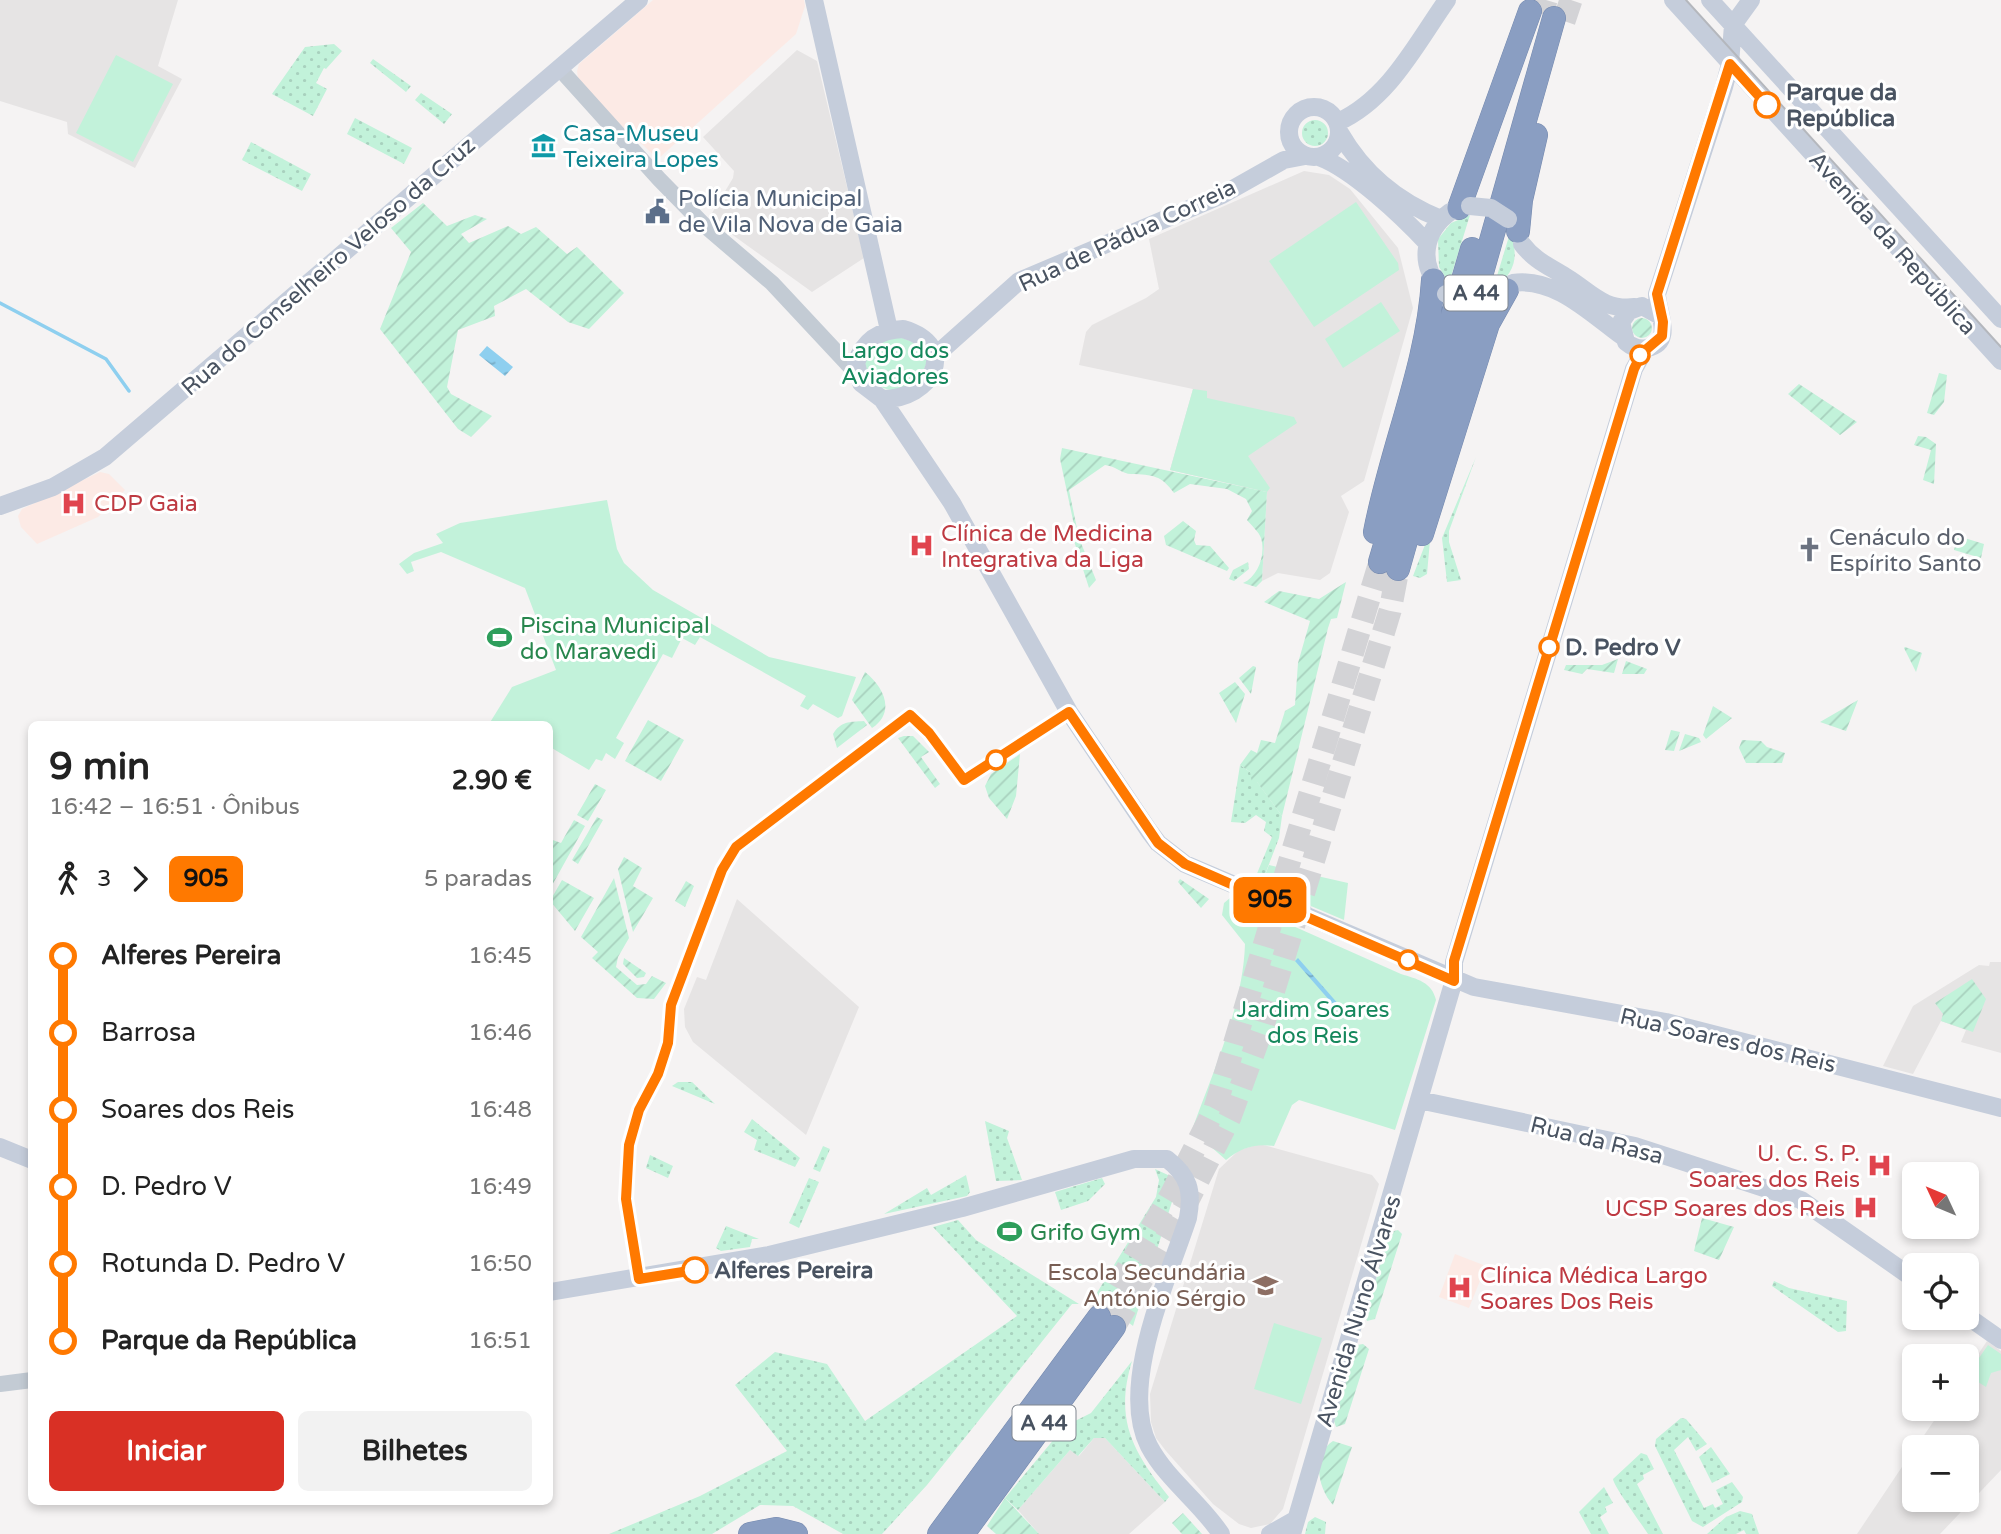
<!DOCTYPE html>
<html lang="pt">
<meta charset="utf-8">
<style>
:root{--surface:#fff;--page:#f2f2f2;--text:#222;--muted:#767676;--accent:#d93025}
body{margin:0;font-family:"Varela Round",sans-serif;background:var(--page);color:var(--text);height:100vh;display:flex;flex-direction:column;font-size:26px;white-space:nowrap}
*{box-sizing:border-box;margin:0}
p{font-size:23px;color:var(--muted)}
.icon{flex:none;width:38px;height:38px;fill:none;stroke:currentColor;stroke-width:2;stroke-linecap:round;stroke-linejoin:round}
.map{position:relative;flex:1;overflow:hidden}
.sheet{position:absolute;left:28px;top:721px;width:525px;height:784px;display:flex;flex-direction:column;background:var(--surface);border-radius:10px;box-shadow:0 4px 10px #0003}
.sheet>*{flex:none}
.badge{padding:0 14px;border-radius:10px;font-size:24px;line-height:46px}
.needle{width:46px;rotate:314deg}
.fabs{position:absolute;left:1902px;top:1162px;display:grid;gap:14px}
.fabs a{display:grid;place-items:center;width:77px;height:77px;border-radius:10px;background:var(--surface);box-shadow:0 4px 10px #0003;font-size:35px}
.map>.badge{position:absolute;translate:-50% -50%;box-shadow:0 0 0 4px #fff}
.legs{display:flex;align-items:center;gap:10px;height:77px;padding:0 21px;font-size:23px}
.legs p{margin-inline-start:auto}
.headline{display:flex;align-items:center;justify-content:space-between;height:119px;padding:0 21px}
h1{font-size:38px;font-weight:700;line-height:52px}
.action{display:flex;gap:14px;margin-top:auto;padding:14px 21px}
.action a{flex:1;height:80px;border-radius:10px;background:var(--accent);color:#fff;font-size:28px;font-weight:700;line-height:80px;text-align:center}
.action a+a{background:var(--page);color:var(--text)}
ul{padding:0 21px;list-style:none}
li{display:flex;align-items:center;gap:24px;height:77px;font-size:26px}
li i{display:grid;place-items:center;width:10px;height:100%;margin:0 9px;background:currentColor}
li i::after{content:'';width:18px;height:18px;margin:-9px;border:5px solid;border-radius:50%;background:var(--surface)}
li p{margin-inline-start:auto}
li:first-child i{background:linear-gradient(#0000 50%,currentColor 0)}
li:last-child i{background:linear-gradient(currentColor 50%,#0000 0)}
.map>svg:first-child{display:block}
</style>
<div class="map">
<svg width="2001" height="1534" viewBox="0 0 2001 1534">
<defs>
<pattern id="grass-dots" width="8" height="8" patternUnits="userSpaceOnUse" patternTransform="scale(1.75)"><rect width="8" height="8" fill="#c2f2da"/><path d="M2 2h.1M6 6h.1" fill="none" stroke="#a8d1be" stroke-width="1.8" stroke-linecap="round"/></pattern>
<pattern id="garden-furrows" width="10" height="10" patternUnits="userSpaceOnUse" patternTransform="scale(1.75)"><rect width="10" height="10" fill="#c2f2da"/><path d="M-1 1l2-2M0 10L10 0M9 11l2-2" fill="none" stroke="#a8d1be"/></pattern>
<pattern id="water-ripples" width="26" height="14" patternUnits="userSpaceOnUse" patternTransform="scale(1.75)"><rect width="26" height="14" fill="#8ecfef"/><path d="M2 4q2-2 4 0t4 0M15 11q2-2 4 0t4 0" fill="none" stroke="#76abc5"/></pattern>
</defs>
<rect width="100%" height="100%" fill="#f5f3f3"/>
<path fill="#e6e4e4" d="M0,0H178L158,66L182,79L135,168L68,134L67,122L0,101Z
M797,50L817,61L864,258L812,292L709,218L733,178L734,171L703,137Z
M1304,171L1329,175L1350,189L1398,248L1413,308L1364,481L1341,496L1349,512L1330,573L1320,580L1278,573L1262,581L1267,492L1170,470L1193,389L1079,365L1086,332L1092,325L1146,298L1159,289L1149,239Z
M737,899L859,1007L806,1135L693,1042L685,1027L684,1009L697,977L706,980Z
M1990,962H2001V1053L1961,1042L1966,1030L1941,1021L1913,1074L1883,1066L1913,1006L1979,965L1989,966Z
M1260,1144L1372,1175L1379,1184L1283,1509L1270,1524L1251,1528L1239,1524L1213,1504L1166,1451L1156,1438L1151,1422L1150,1394L1219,1169L1239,1150Z
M1987,1341L2001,1351V1470L1940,1534H1857L1914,1449V1500H1967V1447H1916L1942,1409H1967V1371Z
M1094,1438H1105L1165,1502L1129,1534H1039L1018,1510L1070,1450L1079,1456Z"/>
<path fill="#fceae5" d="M653,0H804L805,6L796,34L658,159L598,104L578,78L577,71L579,64Z
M100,472L109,474L125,490L98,517L37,544L21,527L18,516L22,509Z
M1455,1254L1486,1266L1469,1308L1439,1297Z"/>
<path fill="url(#grass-dots)" d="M334,44L342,51L326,69L324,68L316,83L327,89L313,116L272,94L305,47Z
M373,59L411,86L406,92L370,63Z
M421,93L452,114L444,124L415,100Z
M355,118L412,148L404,164L347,134Z
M1302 133a13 13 0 1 1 26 0a13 13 0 1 1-26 0Z
M251,142L311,174L302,191L242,160Z
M1470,215L1449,283L1439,267L1438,239L1451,223Z
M1510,233C1520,258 1514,274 1493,289Z
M1476,457L1449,531V542L1461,580L1447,582L1442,538Z
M1431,529L1427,574L1420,578L1413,576Z
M1248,562L1249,569L1234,581L1229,579L1233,570Z
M1240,765L1250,772L1282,816L1279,838L1261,885L1246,878L1248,874L1256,876L1272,837L1264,831L1266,822L1256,815L1245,823L1231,822Z
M678,1082H692L715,1104L672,1086Z
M752,1119L800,1158L795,1167L754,1150L757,1140L744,1132Z
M985,1121L1009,1131L1007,1138L1022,1180L996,1181Z
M823,1146L830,1149L820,1172L813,1169Z
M650,1155L673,1166L668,1178L646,1168Z
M1155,1169L1168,1175L1176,1189L1133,1326L1095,1296L1156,1197L1159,1180Z
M966,1175L970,1192L967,1196L884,1214L927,1188L931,1195Z
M809,1178L819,1182L799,1228L789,1223Z
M1102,1178L1105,1184L1088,1201L1061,1210L1055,1192Z
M958,1220L976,1240L1079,1304H1072L927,1485L882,1534H843L793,1506L760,1505L712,1534H609L700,1496L787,1451L735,1385L775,1352L827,1364L865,1421L1017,1316L933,1227Z
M726,1226L759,1239H752L750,1247L721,1251L716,1248Z
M1774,1281L1789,1288L1847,1301L1846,1331L1838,1332L1772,1286Z
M1132,1361C1114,1420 1133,1452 1169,1497L1165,1502L1105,1438H1094L1078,1456L1070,1450L1018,1510L1005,1498L1065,1426L1091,1413Z
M1681,1418L1686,1419L1707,1444L1696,1451L1688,1437L1674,1450L1704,1508L1713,1504L1715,1508L1723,1504L1716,1490L1732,1482L1743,1497L1742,1502L1703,1527L1692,1521L1655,1446L1656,1439Z
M1711,1447L1730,1474L1712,1483L1699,1457Z
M1641,1453L1647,1455L1654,1469L1643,1475L1644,1479L1637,1484L1663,1534H1648C1641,1523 1614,1487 1613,1479Z
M1604,1487L1613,1503L1605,1507L1607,1512L1600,1517L1609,1534H1591L1579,1512Z
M1740,1511L1752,1514L1759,1534H1746L1744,1530L1736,1534H1707L1726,1517Z
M1315,1517L1326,1522L1325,1534H1305L1308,1522Z"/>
<path fill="#c2f2da" d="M116,55L173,84L133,162L76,133Z
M1356,202L1398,263L1399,270L1314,327L1269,261Z
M1381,302L1400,331L1343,368L1325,339Z
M895,335L920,345L928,360C914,396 895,398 865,378C862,347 871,349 895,335Z
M1193,389L1207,391V398L1294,417L1297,423L1248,456L1270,488L1267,492L1170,470Z
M607,500L617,549L624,563L653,590L769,657L856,677L842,716L838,718L813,704L808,710L800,706L806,696L700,637L695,645L682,638L672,658L663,654L616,738L624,743L615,759L606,753L602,761L596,759L589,770L550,747V724H489L512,687L556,670L525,588L441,552L411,562L414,571L407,574L399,564L414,553L443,543L436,534L460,523Z
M1269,865L1348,883L1344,920L1261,885Z
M1230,898L1401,974C1417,979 1432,982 1436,1000L1395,1130L1299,1100L1292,1105L1274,1146C1255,1143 1240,1148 1226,1160L1192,1130C1213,1071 1243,1007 1245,944L1222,915L1224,903Z
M1274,1323L1322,1338L1301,1404L1254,1389Z
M1988,1345L2001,1354V1370L1991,1373L1986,1387L1967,1375Z"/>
<path fill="url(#garden-furrows)" d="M423,203L447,226L475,215L487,219L461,234L469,243L508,226L521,234L536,227L567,254L577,247L624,293L589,329L568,322L526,289L494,306L495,316L458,330L447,387L451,394L492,416L471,437L458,429L380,329L411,252L391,228Z
M1632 328a10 10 0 1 1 20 0a10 10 0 1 1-20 0Z
M1939,373L1947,375L1944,402L1934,415L1927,413Z
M1799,384L1857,422L1840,435L1788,394Z
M1918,436L1926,437L1936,444L1934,484L1923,480L1931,450L1914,445Z
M1062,448L1267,492L1262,581L1256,587L1243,583C1258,576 1266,555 1261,538C1259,532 1251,525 1247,520L1252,511L1246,499L1227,489L1190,484L1174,493C1161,475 1153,475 1131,474C1123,474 1115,466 1105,465L1069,490L1079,538L1096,580L1089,588L1074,541L1077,539L1060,459Z
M1183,521L1196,531L1194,540L1196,545L1210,546L1229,568L1227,571L1166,545L1164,536Z
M1958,536L1984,544L1981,558L1954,550Z
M1346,582L1337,618L1331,619L1328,628L1282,816L1257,782L1252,783L1250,772L1240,765L1251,750L1257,753L1261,740L1275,743L1285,711L1295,705L1298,663L1310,621L1264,602L1279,591L1319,599Z
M1905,647L1922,653L1916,672L1904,648Z
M1618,659L1614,673L1587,669L1582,674L1564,670L1566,665H1602Z
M1626,661L1647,669L1644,674H1622Z
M1253,666L1256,667L1251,694L1239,678Z
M865,672C884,687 896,712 872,728L852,700Z
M1235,682L1245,694L1236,723L1219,693Z
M1858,700L1846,731L1820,722Z
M1713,706L1732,718L1706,739L1703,735Z
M648,720L684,740L661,781L625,761Z
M864,721L867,725L837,748L833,734C841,721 849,722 864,721Z
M1671,730L1680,732L1674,751L1665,750Z
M1685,734L1699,738L1701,742L1679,751Z
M904,736H913L929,752L921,757L940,784L935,788L898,738Z
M1742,740L1761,741L1767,747L1785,753L1782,763H1746L1739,748Z
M1020,754L1016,796L1007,819L989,798L985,786L991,774Z
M595,784L606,790L588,821L577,815Z
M597,817L603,820L578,864L572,860Z
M574,820L585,826L550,889V839L561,843Z
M624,857L642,868L633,886L653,898L633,932L618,869Z
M614,878L629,938L618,957L616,967L637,985L646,984L652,976L666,983L654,999L637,998L592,958L598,952L581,937Z
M1180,879L1209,899L1201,908L1178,882Z
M562,880L594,898L575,931L550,901Z
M686,881L694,886L685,907L675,901Z
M624,958L646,973L644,977L637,978L623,964Z
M1972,979L1986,999L1973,1032L1941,1021L1943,1014L1935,1003Z
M1702,1218L1734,1227L1719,1260L1694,1251Z
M1398,1230L1402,1234L1375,1319L1367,1321L1365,1316L1390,1232Z
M1363,1344L1369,1349L1345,1424L1336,1427L1334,1421L1357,1345Z
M1333,1441L1352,1447L1333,1505C1318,1489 1311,1455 1333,1441Z
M1005,1498L1039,1534H996L987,1526Z
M1183,1513L1202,1534H1182L1172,1523Z"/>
<path fill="url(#water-ripples)" d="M487,346L513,367L505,376L479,355Z
M1298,958L1340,1006L1337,1009L1295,961Z"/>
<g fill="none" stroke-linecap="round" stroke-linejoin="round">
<path stroke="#8ecfef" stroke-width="3.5" d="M0,303L106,359L129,391"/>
<path stroke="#d3d3d6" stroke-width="23" stroke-dasharray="23 11" stroke-linecap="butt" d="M1542,14L1546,0
M1564,21L1571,0
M1099,1317L1171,1195L1215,1108L1380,562
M1114,1327L1185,1206L1230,1117L1261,1032L1390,611L1398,569"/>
<defs>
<path id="motorway" d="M1459,208L1530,11
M1518,231L1521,200L1536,135
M1375,532C1391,448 1428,365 1433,280
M1422,534L1488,324L1507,290
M1380,562L1472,249
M1398,569L1554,18
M750,1534L776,1529L796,1534
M939,1534L1099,1317
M963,1534L1114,1327"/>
</defs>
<use href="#motorway" stroke="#7589ae" stroke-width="24"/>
<path stroke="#c3cbd4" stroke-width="16" d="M559,68L659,179L704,225L772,283L857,374
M0,1384L32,1380"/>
<path stroke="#c5cddb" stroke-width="18" d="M814,0L889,330
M1673,0L2001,361
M1710,0L2001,319
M1733,25L1751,0
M1289 132a25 25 0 1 1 50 0a25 25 0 1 1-50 0Z
M1338,122C1389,99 1416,44 1447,0
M1340,133C1363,173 1398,202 1441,219
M1319,157C1352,169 1402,216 1427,243
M1522,244C1535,261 1549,266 1566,277C1591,292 1603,311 1635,307
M1513,283C1555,277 1590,313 1622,336
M1440,287C1418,263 1424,231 1450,212
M1660,316L1642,306L1629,311L1621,322L1626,342C1632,347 1638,350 1647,348C1675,343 1657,311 1657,294L1724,87L1730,64L1733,25
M903,329C961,346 932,400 882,399L861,383L856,363C864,340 879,330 903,329Z
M935,356L1019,281L1222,195L1284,160L1305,156
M882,399L952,503L1069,712L1149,831L1158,843L1185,864L1474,987L1666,1022L2001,1108
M0,506L53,487L105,457L639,0
M1419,1100L1635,1146L1801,1200L1914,1279
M0,1147L32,1160
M550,1292L769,1255L962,1208L1134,1159H1167C1189,1176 1193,1191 1188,1218C1168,1279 1118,1386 1149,1446C1167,1480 1200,1502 1221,1534
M1967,1316L2001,1340
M1270,1534L1293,1521
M1292,1534L1454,980V962L1634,369L1645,349"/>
<use href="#motorway" stroke="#8a9ec2" stroke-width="23"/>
<path stroke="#b4b7bd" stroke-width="2" d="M1686,0L2001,347"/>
<path stroke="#c5cddb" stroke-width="18" d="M1470,206L1491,208L1508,219
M1446,294L1466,302L1488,301"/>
</g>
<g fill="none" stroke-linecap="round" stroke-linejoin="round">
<defs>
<path id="line-1" d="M695,1270L639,1279L626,1199L629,1145L639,1110L658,1074L668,1043L671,1005L722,870L736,847L910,715L929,733L964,780L1069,712L1158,843L1185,864L1454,981V961L1634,369L1642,353L1662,336L1663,322L1657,294L1730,64L1767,105"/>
</defs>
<use href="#line-1" stroke="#fff" stroke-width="16"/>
<use href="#line-1" stroke="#ff7900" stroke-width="10"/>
</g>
<defs>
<symbol id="museum-bare" viewBox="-9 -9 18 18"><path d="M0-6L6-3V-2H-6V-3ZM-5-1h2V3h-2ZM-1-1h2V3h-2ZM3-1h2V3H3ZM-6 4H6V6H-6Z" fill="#0f9aa8" stroke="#fff" stroke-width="2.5" paint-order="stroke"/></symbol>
<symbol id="civic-bare" viewBox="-9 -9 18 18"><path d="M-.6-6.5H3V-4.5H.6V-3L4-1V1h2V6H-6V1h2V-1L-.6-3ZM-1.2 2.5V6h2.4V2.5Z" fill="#5c6f8a" stroke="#fff" stroke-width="2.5" paint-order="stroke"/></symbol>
<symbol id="hospital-bare" viewBox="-9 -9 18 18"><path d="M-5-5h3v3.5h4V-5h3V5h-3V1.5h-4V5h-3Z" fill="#e0444e" stroke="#fff" stroke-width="2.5" paint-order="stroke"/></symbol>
<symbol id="church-bare" viewBox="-9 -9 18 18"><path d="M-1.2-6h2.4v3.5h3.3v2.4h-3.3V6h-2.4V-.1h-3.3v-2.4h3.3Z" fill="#6b7280" stroke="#fff" stroke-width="2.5" paint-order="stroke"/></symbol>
<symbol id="stadium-bare" viewBox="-9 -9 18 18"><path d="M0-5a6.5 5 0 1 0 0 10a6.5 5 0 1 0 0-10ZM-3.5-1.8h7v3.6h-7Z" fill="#2e9e5b" stroke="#fff" stroke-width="2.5" paint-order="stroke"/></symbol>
<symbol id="school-bare" viewBox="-9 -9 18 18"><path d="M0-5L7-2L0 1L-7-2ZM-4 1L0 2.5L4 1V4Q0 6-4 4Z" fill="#8d6e63" stroke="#fff" stroke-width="2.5" paint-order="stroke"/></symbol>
</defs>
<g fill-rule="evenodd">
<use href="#museum-bare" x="526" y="128" width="35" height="35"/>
<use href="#civic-bare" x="640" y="194" width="35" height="35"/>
<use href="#hospital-bare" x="56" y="486" width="35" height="35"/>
<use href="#hospital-bare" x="904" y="528" width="35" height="35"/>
<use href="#church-bare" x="1792" y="532" width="35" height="35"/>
<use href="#stadium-bare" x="482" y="620" width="35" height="35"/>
<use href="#hospital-bare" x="1862" y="1148" width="35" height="35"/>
<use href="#hospital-bare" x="1848" y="1190" width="35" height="35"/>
<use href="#stadium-bare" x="992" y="1214" width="35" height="35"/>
<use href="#school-bare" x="1248" y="1268" width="35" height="35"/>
<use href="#hospital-bare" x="1442" y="1270" width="35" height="35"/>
</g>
<g fill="#fff" stroke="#ff7900" stroke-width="3.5">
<circle cx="1767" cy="105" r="12"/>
<circle cx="1640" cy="355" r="9"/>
<circle cx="1549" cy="647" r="9"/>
<circle cx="996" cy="760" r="9"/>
<circle cx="1408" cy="960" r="9"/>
<circle cx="695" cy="1270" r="12"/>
</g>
<g text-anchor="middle" stroke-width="6" stroke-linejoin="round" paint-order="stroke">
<g fill="#fff" stroke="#808790" stroke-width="2">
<rect x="1444.5" y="275.5" width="63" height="35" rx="5"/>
<rect x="1012.5" y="1405.5" width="63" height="35" rx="5"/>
</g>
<g font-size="21" font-weight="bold" fill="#495361">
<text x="1476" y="300">A 44</text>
<text x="1044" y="1430">A 44</text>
</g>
<g font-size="23" font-weight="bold" fill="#495361" stroke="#fff" text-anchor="start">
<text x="1786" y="100">Parque da<tspan x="1786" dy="26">República</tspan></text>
<text x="1565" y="655">D. Pedro V</text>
<text x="714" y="1278">Alferes Pereira</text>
</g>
<g font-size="23" fill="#0d838f" stroke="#fff" text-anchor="start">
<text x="563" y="141">Casa-Museu<tspan x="563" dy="26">Teixeira Lopes</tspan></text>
</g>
<g font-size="23" fill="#4e5e75" stroke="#fff" text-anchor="start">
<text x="678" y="206">Polícia Municipal<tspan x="678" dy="26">de Vila Nova de Gaia</tspan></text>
</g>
<g font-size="23" fill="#495361" stroke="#fff">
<text transform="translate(1127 235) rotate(-25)" y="8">Rua de Pádua Correia</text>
<text transform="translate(1893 243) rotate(48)" y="8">Avenida da República</text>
<text transform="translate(328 266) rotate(-41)" y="8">Rua do Conselheiro Veloso da Cruz</text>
<text transform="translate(1728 1040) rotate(13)" y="8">Rua Soares dos Reis</text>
<text transform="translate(1597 1140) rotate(14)" y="8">Rua da Rasa</text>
<text transform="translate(1358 1311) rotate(-73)" y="8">Avenida Nuno Álvares</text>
</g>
<g font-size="23" fill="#15875c" stroke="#fff">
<text x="895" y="358">Largo dos<tspan x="895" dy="26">Aviadores</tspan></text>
<text x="1313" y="1017">Jardim Soares<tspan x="1313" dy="26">dos Reis</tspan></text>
</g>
<g font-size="23" fill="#be3a42" stroke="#fff" text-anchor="start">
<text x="94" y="511">CDP Gaia</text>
<text x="941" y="541">Clínica de Medicina<tspan x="941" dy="26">Integrativa da Liga</tspan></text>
<text x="1860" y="1161" text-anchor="end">U. C. S. P.<tspan x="1860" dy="26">Soares dos Reis</tspan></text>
<text x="1845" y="1216" text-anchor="end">UCSP Soares dos Reis</text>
<text x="1480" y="1283">Clínica Médica Largo<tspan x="1480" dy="26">Soares Dos Reis</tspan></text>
</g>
<g font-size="23" fill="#5b616d" stroke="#fff" text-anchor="start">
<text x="1829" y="545">Cenáculo do<tspan x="1829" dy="26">Espírito Santo</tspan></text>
</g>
<g font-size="23" fill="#27864d" stroke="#fff" text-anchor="start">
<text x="520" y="633">Piscina Municipal<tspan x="520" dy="26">do Maravedi</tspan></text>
<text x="1030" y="1240">Grifo Gym</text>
</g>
<g font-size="23" fill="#785e54" stroke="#fff" text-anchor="end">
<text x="1246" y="1280">Escola Secundária<tspan x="1246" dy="26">António Sérgio</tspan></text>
</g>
</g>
</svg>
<div class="fabs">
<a><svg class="needle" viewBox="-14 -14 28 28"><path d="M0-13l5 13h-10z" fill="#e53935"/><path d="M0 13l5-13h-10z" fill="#767676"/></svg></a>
<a><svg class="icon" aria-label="locate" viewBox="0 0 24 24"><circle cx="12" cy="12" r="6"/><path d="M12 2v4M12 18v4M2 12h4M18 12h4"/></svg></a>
<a>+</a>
<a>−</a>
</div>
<b class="badge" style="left:1270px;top:900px;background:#ff7900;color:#111">905</b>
<section class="sheet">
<div class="headline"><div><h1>9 min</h1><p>16:42 – 16:51 · Ônibus</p></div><b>2.90 €</b></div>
<div class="legs"><svg class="icon" aria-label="walk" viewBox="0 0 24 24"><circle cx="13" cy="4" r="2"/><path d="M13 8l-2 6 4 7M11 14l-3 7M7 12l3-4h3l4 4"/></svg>3<svg class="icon" aria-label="forward" viewBox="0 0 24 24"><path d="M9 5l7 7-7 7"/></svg><b class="badge" style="background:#ff7900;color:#111">905</b><p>5 paradas</p></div>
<ul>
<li><i style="color:#ff7900"></i><b>Alferes Pereira</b><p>16:45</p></li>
<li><i style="color:#ff7900"></i><span>Barrosa</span><p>16:46</p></li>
<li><i style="color:#ff7900"></i><span>Soares dos Reis</span><p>16:48</p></li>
<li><i style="color:#ff7900"></i><span>D. Pedro V</span><p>16:49</p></li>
<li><i style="color:#ff7900"></i><span>Rotunda D. Pedro V</span><p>16:50</p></li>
<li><i style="color:#ff7900"></i><b>Parque da República</b><p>16:51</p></li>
</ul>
<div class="action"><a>Iniciar</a><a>Bilhetes</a></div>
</section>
</div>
